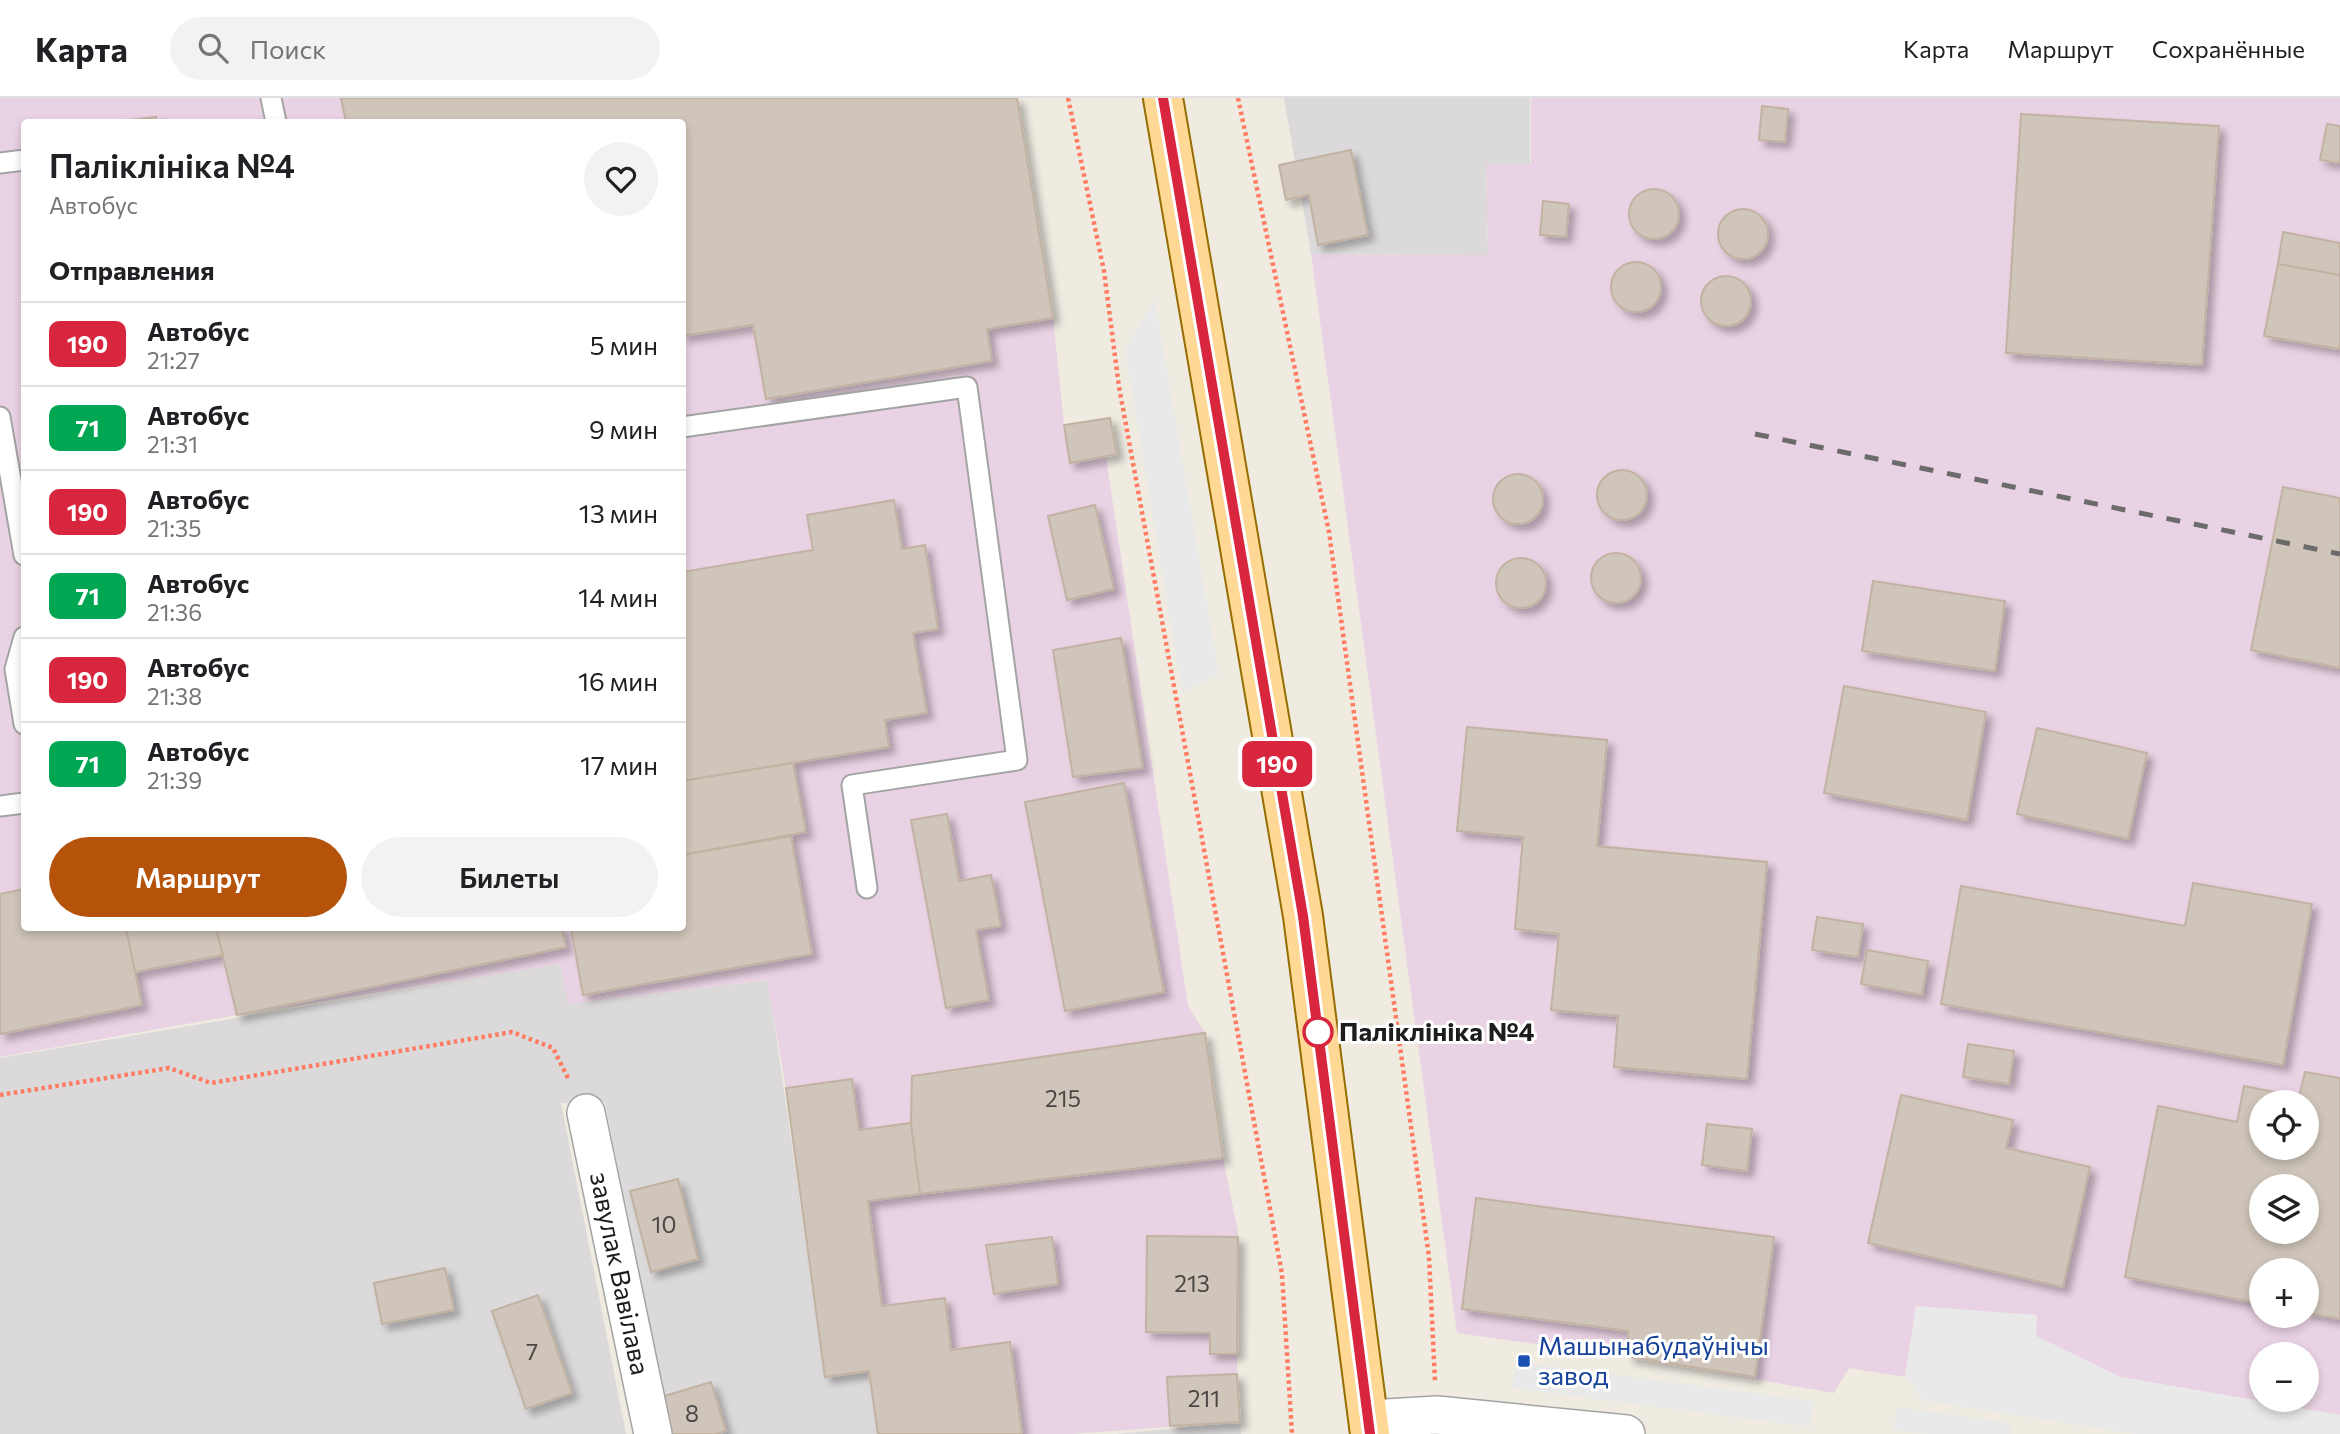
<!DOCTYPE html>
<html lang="ru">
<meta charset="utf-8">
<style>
:root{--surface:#fff;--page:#f2f2f2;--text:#202124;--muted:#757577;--line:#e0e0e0;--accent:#b45309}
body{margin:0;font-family:Commissioner,sans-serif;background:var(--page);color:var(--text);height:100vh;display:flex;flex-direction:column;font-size:26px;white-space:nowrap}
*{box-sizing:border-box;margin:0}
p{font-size:23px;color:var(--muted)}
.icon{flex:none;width:38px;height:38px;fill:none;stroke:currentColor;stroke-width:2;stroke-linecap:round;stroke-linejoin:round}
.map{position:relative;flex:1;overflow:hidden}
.sheet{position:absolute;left:21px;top:21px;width:665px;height:812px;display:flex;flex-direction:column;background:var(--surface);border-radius:7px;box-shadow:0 4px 10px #0003}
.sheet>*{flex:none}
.badge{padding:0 14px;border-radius:10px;font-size:24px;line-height:46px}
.buttons{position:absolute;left:2249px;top:992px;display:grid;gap:14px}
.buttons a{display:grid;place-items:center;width:70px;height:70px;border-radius:50%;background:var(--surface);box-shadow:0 4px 10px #0003;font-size:35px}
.map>.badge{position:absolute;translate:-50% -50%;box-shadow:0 0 0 4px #fff}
h2{padding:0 28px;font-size:26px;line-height:63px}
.round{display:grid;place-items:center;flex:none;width:74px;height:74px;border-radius:37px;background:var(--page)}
.headline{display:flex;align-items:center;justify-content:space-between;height:119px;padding:0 28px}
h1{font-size:33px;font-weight:600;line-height:52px}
.action{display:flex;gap:14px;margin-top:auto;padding:14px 28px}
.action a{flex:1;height:80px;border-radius:42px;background:var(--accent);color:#fff;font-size:28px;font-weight:600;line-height:80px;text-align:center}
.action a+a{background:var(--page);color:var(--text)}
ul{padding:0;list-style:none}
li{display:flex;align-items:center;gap:21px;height:84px;padding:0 28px;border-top:2px solid var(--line)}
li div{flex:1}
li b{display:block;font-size:26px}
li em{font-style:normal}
li .badge{min-width:77px;font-weight:700;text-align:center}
header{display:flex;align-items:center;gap:42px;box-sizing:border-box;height:98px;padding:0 35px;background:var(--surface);border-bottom:2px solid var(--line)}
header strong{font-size:33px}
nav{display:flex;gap:38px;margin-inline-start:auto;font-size:24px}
.search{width:490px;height:63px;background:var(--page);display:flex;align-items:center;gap:18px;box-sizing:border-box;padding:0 24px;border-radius:38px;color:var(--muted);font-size:26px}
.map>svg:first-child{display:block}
</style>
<header>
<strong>Карта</strong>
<div class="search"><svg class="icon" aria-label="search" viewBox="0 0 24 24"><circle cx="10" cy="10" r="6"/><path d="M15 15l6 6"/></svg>Поиск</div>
<nav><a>Карта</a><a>Маршрут</a><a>Сохранённые</a></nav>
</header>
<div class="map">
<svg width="2340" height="1336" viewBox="0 0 2340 1336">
<defs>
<filter id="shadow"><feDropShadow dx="6" dy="6" stdDeviation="3.5" flood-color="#0004"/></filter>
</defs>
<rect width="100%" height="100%" fill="#efebe1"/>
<path fill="#dbd9d9" d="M1284,0H1530V71L1486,66L1488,157L1311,156Z
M562,865L568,906L768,882L825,1278L869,1273L878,1336H671L605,1004L561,1005L626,1336H0V960Z
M1240,1324L1241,1336H1116Z"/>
<path fill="#e9d2e3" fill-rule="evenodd" d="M0,0H1017L1053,220L1064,327L1110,320L1117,356L1106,359L1188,908L1205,935L1223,1060L1238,1134L1237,1276L1240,1324L1071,1336H878L869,1273L825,1279L786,990L767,882L568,906L561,866L237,917L0,959ZM24,24H682V830H24Z
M1531,0H2340V1317L2120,1279L2036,1238L2037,1218L1916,1208L1905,1279L1849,1270L1834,1295L1629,1259L1457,1235L1311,156L1488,157L1486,66H1531ZM2261,1004H2306V1050H2261ZM2261,1088H2306V1134H2261ZM2261,1172H2306V1218H2261ZM2261,1256H2306V1302H2261Z"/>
<path fill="#e9e9e9" d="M1155,202L1219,577L1182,595L1125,251Z
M1916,1208L2037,1217L2036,1238L2120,1279L2340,1317V1336H2136L1924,1303L1905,1279Z
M1516,1264L1814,1303L1810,1329L1512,1290Z
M1897,1309L2011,1325L2010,1336H1925L1894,1332Z"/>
<path fill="#cfc5ba" stroke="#c2b2a2" stroke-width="2" fill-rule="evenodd" filter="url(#shadow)" d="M341,0H1017L1053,220L987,231L992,263L766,301L753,227L682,238V24H346Z
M1762,8L1788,11L1785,44L1759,42Z
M2021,16L2219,28L2202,267L2006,255Z
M156,19V24H115Z
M2327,26L2340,28V65L2320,62Z
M1351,52L1368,137L1318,147L1309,97L1286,102L1279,67Z
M1629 116a25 25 0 1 1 50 0a25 25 0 1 1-50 0Z
M1543,103L1569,106L1566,139L1540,137Z
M1718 136a25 25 0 1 1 50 0a25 25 0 1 1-50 0Z
M2283,134L2340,145V177L2278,166Z
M1611 189a25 25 0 1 1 50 0a25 25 0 1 1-50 0Z
M2278,166L2340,177V251L2264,238Z
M1701 203a25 25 0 1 1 50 0a25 25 0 1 1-50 0Z
M1110,320L1117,356L1070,365L1064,327Z
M1597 397a25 25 0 1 1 50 0a25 25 0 1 1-50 0Z
M1493 401a25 25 0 1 1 50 0a25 25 0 1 1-50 0Z
M2283,389L2340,400V570L2251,552Z
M894,402L902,451L925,447L938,531L913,535L927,615L885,622L889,649L682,683V474L813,452L807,417Z
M1095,407L1114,491L1067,502L1048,418Z
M1591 480a25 25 0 1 1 50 0a25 25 0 1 1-50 0Z
M1496 485a25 25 0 1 1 50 0a25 25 0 1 1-50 0Z
M1873,483L2005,503L1995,573L1862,553Z
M1121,540L1143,670L1073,679L1053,552Z
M1844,588L1986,614L1967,722L1824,695Z
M1467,629L1607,642L1597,748L1767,764L1747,981L1614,969L1618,918L1551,912L1559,836L1515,831L1523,739L1457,733Z
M2037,630L2147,655L2128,741L2017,716Z
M793,665L806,734L682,757V683Z
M1124,685L1164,894L1065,913L1025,704Z
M947,716L959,783L991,777L1001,828L976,832L989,902L946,910L911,722Z
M791,738L812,856L583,897L571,830H682V757Z
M2193,785L2312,806L2283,967L1941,906L1961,788L2185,828Z
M24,791V830H126L142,907L0,936V796Z
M1817,819L1863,826L1858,859L1812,852Z
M126,830H216L223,857L135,874Z
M216,830H562L566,849L237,917Z
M1867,852L1928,863L1922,897L1861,886Z
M1205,935L1223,1060L920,1096L911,1025L912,978Z
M1968,946L2014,953L2009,986L1963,979Z
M2305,974L2340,980V1221L2306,1215V1172H2261V1206L2125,1179L2158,1008L2237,1024L2244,988L2299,999ZM2261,1004H2306V1050H2261ZM2261,1088H2306V1134H2261Z
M852,981L859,1032L911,1025L920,1096L868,1103L882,1208L945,1200L951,1252L1010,1244L1022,1336H878L869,1273L825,1279L786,990Z
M1901,997L2013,1022L2006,1050L2090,1069L2063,1189L1868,1145Z
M1707,1026L1752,1031L1747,1073L1702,1067Z
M678,1081L698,1161L651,1174L630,1093Z
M1476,1100L1774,1139L1755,1279L1629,1259L1628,1233L1462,1211Z
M1147,1138L1238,1139L1237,1256H1210V1235L1146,1234Z
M1052,1139L1058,1186L994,1196L986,1147Z
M445,1170L454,1212L382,1226L374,1185Z
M538,1197L572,1295L526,1311L492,1213Z
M1237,1276L1240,1324L1170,1328L1167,1279Z
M711,1284L726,1333L715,1336H668L658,1300Z"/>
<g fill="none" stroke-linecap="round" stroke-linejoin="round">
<defs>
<path id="service" d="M271,0L276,24
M0,65L24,62
M0,319L24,457
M682,329L967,289L1017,662L852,687L867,790
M24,539L15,571L24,626
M0,708L24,705"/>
<g id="minor">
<path id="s1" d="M586,1015L653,1336"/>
<path d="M1369,1321L1437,1317L1626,1336"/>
</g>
<path id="primary" d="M1163,0L1303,818L1370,1336"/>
</defs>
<use href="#service" stroke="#a4a4a4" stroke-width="23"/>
<use href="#minor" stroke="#a4a4a4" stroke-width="40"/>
<use href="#primary" stroke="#956d00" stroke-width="42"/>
<path stroke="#ff7c62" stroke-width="4.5" stroke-dasharray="3.5 3.5" stroke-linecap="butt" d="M1068,0L1104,173L1119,289L1282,1176L1292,1336
M1238,0L1329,434L1429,1159L1435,1283
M0,997L169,970L211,985L512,934L553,950L569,982"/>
<use href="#service" stroke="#fff" stroke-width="19"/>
<use href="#minor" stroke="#fff" stroke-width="37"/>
<use href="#primary" stroke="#ffd896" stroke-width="38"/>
<path stroke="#6b6b6b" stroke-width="5" stroke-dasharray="14 14" stroke-linecap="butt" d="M1755,336L2340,456"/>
</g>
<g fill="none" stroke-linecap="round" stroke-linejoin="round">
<defs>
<path id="line" d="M1163,0L1303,818L1370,1336"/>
</defs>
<use href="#line" stroke="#fff" stroke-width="16"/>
<use href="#line" stroke="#d7263d" stroke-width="10"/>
</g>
<circle fill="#fff" stroke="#d7263d" stroke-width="3.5" cx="1318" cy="934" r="14"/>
<rect fill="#1a4fb4" stroke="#fff" stroke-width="2.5" x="1517" y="1256" width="14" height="14" rx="3.5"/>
<g text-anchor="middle" stroke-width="6" stroke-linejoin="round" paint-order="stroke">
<g font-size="23" fill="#4a4744">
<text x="1063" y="1009">215</text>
<text x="664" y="1135">10</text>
<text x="1192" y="1194">213</text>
<text x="532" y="1262">7</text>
<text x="1204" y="1309">211</text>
<text x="692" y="1324">8</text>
</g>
<g font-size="26" font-weight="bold" fill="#1d1d1d" stroke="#fff" text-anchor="start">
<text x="1339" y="943">Паліклініка №4</text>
</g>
<g font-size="26" fill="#1d1d1d" stroke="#fff">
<text dy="9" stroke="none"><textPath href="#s1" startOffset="164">завулак Вавілава</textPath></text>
</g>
<g font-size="26" fill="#164399" stroke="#fff" text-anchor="start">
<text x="1538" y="1257">Машынабудаўнічы<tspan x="1538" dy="30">завод</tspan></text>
</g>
</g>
</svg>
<div class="buttons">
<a><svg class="icon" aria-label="locate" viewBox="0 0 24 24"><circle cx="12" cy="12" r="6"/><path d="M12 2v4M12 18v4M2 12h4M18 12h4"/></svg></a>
<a><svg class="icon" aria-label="layers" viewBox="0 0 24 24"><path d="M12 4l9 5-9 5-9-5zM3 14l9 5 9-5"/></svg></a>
<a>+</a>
<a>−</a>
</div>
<b class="badge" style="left:1277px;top:666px;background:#d7263d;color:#fff">190</b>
<section class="sheet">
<div class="headline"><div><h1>Паліклініка №4</h1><p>Автобус</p></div><a class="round"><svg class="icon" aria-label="heart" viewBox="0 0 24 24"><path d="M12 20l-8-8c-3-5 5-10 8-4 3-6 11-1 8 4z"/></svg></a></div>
<h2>Отправления</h2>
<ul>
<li><span class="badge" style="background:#d7263d;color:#fff">190</span><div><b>Автобус</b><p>21:27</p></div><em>5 мин</em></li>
<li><span class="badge" style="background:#00a651;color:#fff">71</span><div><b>Автобус</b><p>21:31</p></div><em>9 мин</em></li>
<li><span class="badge" style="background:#d7263d;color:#fff">190</span><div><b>Автобус</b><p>21:35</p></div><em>13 мин</em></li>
<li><span class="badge" style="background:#00a651;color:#fff">71</span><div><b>Автобус</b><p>21:36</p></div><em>14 мин</em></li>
<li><span class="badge" style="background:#d7263d;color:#fff">190</span><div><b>Автобус</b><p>21:38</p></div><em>16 мин</em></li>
<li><span class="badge" style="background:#00a651;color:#fff">71</span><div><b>Автобус</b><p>21:39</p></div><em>17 мин</em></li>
</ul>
<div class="action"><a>Маршрут</a><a>Билеты</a></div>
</section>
</div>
